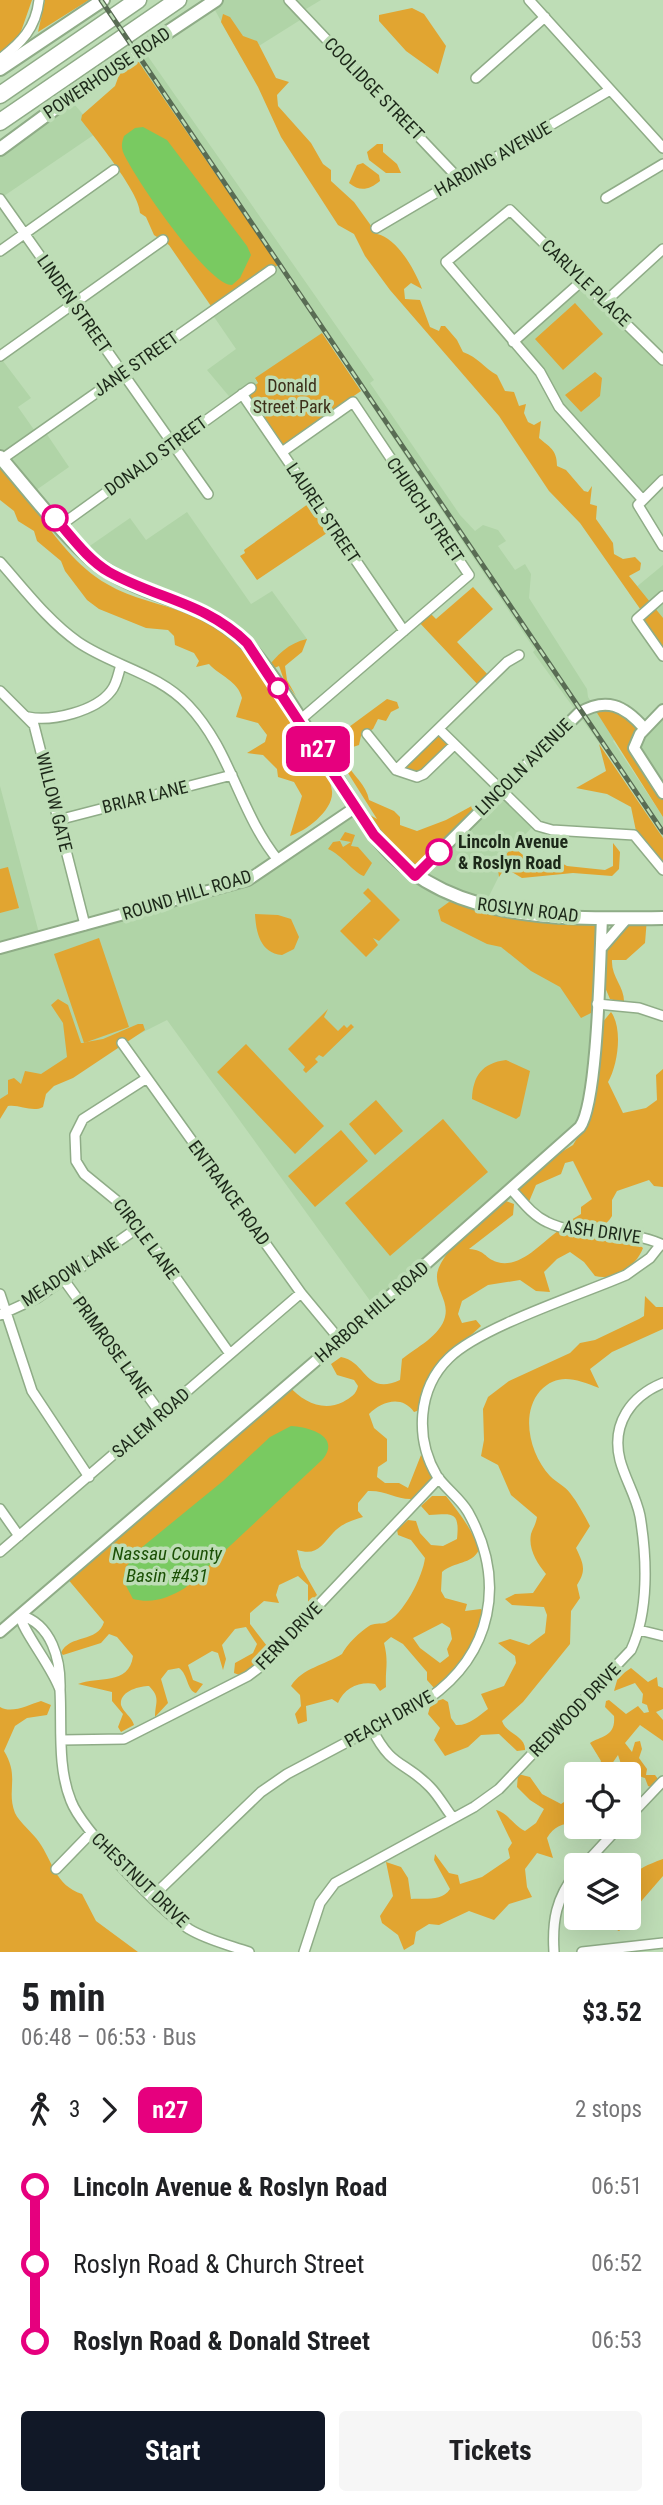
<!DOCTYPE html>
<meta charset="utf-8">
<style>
:root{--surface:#fff;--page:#f6f6f6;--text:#202124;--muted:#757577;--accent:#111827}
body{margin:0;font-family:"Roboto Condensed",sans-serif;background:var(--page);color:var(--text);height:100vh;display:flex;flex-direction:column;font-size:26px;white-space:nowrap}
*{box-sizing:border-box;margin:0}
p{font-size:23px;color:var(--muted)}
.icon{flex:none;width:38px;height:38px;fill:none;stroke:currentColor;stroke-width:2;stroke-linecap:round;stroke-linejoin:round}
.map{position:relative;height:1952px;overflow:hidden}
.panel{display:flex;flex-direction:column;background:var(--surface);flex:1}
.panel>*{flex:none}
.badge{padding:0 14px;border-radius:10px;font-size:24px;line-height:46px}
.fabs{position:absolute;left:564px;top:1762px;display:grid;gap:14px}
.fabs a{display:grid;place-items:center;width:77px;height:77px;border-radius:7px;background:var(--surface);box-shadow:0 7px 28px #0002;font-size:35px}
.map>.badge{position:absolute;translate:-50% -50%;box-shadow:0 0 0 4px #fff}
.legs{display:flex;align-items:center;gap:10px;height:77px;padding:0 21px;font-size:23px}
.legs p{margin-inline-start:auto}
.headline{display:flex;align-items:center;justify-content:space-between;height:119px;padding:0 21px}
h1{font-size:38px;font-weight:700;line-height:52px}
.button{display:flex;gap:14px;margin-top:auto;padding:14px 21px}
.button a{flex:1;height:80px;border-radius:7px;background:var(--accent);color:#fff;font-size:28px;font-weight:700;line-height:80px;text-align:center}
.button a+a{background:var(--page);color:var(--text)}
ul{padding:0 21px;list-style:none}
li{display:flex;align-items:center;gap:24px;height:77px;font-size:26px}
li i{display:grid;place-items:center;width:10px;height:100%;margin:0 9px;background:currentColor}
li i::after{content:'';width:18px;height:18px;margin:-9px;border:5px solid;border-radius:50%;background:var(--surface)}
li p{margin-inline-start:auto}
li:first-child i{background:linear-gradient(#0000 50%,currentColor 0)}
li:last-child i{background:linear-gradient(currentColor 50%,#0000 0)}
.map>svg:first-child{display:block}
</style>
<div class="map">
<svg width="663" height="1952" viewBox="0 0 663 1952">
<rect width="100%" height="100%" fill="#beddb6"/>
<path fill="#b0d4a7" d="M216,0H321L301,12L305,17L241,57L211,3Z
M147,55L374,380L370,383L460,515L475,531L483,525L498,530L506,541L498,546L515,570L525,564L531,574L529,598L587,689L588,697L615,739L613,741L663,817V838L613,762L533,652L535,650L323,333L255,379L258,383L233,401L207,370L236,349L210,311L277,265L138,61Z
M69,98L98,132L1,198L5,206L0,210V149Z
M583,280L663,360V480L643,499L552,396L513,342Z
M0,357L31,398L18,407L37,434L44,430L69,467L32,493L0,457Z
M187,512L251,604L272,591L307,639L266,670L233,630L131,582L84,550L130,518L146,540Z
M663,565V639L629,593Z
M663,710V793L634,748Z
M0,786L40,937L239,884L356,807L395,859L501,790L535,824L507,854L503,861L504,866L484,906L602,918L588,1113L376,1309L167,1020L0,1104Z"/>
<path fill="#e1a531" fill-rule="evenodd" d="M0,0H32L18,40L0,55Z
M45,0H89L38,32Z
M412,8L424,14L446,46L438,74L406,51L379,21V15Z
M223,14L230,17L243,36L257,41L276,78L289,82L277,95L278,106L311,143L323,164L331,170V181L354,202L377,234C397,238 415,270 422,289L411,283L404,289L405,299L420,300L430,327L439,331L441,326H445L457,340L463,352C478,357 484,368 497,375L505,391L514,392L519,406L526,404L524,413L528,422L534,425L541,421L539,438C549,447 557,449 557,466L566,470L584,491L588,492L592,486L590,504L597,506L596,519L613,543L614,554L623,559L635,557L641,563L640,570L629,576L663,618V656L638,619L643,613L580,523L549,491L499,416L390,290L365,256L354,234L338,225L281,137L258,87L221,22Z
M134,59L138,61L278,265L213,309L169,245L154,235L146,217L140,213C140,193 95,138 81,120L82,115L115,86L122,67Z
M377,144H383V152L397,164L401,173H386L369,160L367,152Z
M363,163L379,175L380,181C369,190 360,192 349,183L357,165Z
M575,303L603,334L563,370L535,339Z
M322,333L361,391L280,447L242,395L258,383L255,378Z
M595,372L602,378L600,396L581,412L565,395Z
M0,464C35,502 61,558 107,584C132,599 161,603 188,614C217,625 244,648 266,670C276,655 289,643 307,639L302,652L285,666L287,680L296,696L284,680L279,666L270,670L271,683C286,708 329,764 332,791C334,810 306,831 290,836L302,796L294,782L278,777L277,769L263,755L247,753L265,742L267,735L258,723L236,717L242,698C238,681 220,676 209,664L196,667L199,661L194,653L175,645L174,636L168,630L146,628L99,609L87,600L65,571L61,561L37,541L34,531L18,521L14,511L0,500Z
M308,504L327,533L257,580L240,556L245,553L244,550Z
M473,587L493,609L457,642L491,678L481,688L417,620L428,611L436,619Z
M387,699L397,702L399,708L391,712L386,721L378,719L373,729L361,736L359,745L347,749L343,754C347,772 366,782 369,800L394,811L400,817V825L417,831L446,820L501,790L415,876L356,807L377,819L336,754L329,750L330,743L334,738Z
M606,703L644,728L635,743L663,793V817L592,705Z
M439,729L454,745L424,774L396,770Z
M599,744L663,838V863L636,831L631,807L607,794L576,788L606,771Z
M345,832L355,835L351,846L358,847L372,863L364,876C355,874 342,855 328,849L333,842L340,841L343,847L351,842L340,840Z
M613,843L620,852L619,869L612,876L573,873L522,878L505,868L499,877L498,869L482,861L498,864L509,851L517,850L529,860L554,859L567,866L605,870L613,866Z
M8,867L19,908L0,913V869Z
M368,888L400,920L379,941L373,938L378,945L366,957L340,931L371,901L363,893Z
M449,902L601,918V947L619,925L647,918L645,943L626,960H612C611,977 625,987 624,1003L610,999L604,985L593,1012L581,1018L560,987L531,971L501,947L487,944L441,921L438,910Z
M255,914L278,915L291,919L299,937L294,949L282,955C260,953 256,932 255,914Z
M99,938L129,1027L84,1043L54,954Z
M58,999L68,1005L81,1043L103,1039L138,1024H143L145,1030L73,1078L54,1086L46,1094L43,1107C32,1113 20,1104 8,1106L0,1119V1099L8,1094V1080L14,1078L21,1084L25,1071L41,1074L67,1057L63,1023L51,1005Z
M328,1009L324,1017L338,1031L344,1025L347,1028L351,1024L354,1027L323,1057L319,1055L315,1059L318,1062L306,1073L303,1070L305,1067L288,1049Z
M611,1012C623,1028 618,1065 608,1082L623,1113L646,1108L657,1100L656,1075L663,1069V1187L654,1186L649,1180L617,1191L612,1200V1216C602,1233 585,1230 571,1220L581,1214V1207L592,1199L573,1161L565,1163L561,1174L536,1185L528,1204L518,1195V1187L540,1165L573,1145L579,1135L602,1023Z
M246,1044L324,1126L295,1154L217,1072Z
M506,1060L530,1071L520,1116L516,1119L472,1099C473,1076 482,1063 506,1060Z
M376,1100L403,1131L375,1155L349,1124Z
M443,1119L488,1172L390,1256L345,1203Z
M341,1130L368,1161L315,1207L288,1176Z
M506,1201L514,1204L513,1215L469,1249C486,1250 484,1258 497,1262C520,1269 541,1243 558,1231L586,1238L631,1239L643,1248C636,1267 614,1281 595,1276L584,1262L570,1252L557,1259L544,1272L550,1292L536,1291L520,1280L488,1285L462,1301L458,1314L462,1323L476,1320L481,1326L457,1348L420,1410L414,1412C402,1395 382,1401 369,1414L374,1428L387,1439V1461L378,1467L377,1477L385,1483H399L408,1488L421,1455L432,1471V1481L413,1499C396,1500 386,1490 368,1491L358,1503V1511L363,1517C352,1520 341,1524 333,1533C321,1546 317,1556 297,1550L301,1567L317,1595L308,1604V1585L298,1576L279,1585L276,1595L279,1603L264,1601L250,1613V1624L267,1646L258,1666L242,1676L234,1673L235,1663L253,1653L257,1644L246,1627L235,1629L222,1645L226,1659L223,1670L218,1653L212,1651L188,1665L193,1680L203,1684L196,1693C187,1691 188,1674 179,1668L168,1670L161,1679L168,1703L155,1717C155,1702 161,1698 149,1686C140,1686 119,1691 121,1705C123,1712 132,1717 134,1725L121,1732L118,1727L123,1714L112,1701V1692L78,1684C97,1676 129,1686 133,1656L117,1637L109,1634L101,1643L63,1655L61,1653C69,1634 98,1643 104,1622L66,1577L289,1386C303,1402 323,1412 343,1402C351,1397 356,1395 358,1386L354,1380L337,1375L331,1364L341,1357C367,1362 365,1396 400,1380L402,1359C416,1348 441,1335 445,1317C449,1301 436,1290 437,1275C438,1255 487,1208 506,1201Z
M645,1296L656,1307H663V1329L612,1352L590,1369L599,1388C576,1379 558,1372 540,1391C520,1414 530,1455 550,1476C556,1482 565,1486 570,1493C578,1503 584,1515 590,1526L576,1548C583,1563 587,1570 577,1585L580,1598L571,1611L570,1644L523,1702L502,1721C506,1734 526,1736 525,1750L517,1751L499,1734L481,1735L468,1747L445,1756L434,1740L440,1728L428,1714L431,1703L443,1699L448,1702L451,1718L456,1725C468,1726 479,1716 488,1709L481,1694L504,1686L516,1663L515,1656L498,1643L510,1639L529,1645L545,1633L547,1615L544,1607L512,1605L505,1599L515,1594L533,1593L546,1574C537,1563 528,1549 531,1534C533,1528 536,1524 537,1517L511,1495L498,1465L481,1456L484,1440L483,1409L488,1397L509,1381L570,1353L580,1343L595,1340L639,1319L644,1316Z
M432,1496H446C459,1513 473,1530 479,1550C471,1565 455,1561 442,1572L441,1591L445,1598L467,1604L465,1611L481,1609L484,1614C475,1646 461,1668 434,1688L427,1680V1672L403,1644L391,1637L384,1643C389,1663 385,1668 386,1687L380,1691L375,1684C360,1681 344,1688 338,1703L332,1699L306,1706L307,1721L298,1724L295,1714L301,1706L300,1695L291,1686C302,1668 325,1665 342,1654C347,1644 360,1632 369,1626C373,1623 381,1624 385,1623C403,1616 423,1576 425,1558L411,1540L398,1535L397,1530L408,1520L416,1521L420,1533L431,1545L443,1546L457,1539C460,1510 452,1514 429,1515L421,1506ZM442,1623L450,1628L452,1639L447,1649L449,1656L440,1663L420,1648L413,1638Z
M631,1668L648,1682L657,1677L658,1686L663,1688V1709L656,1712L663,1720V1741L640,1725L625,1743L632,1752L635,1742L640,1741L642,1749L639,1758L647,1769L646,1775H655L658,1779L654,1788L648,1786L645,1778C634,1775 634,1763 621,1764L618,1755L605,1774H576V1786L569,1770C581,1769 597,1776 601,1761L590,1743C601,1736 616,1737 614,1716L605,1707L606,1701L609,1700L626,1714L638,1706L644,1713L649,1712L647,1705L642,1703L643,1694L635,1683L614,1691L618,1677Z
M41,1701L51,1705L47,1715L27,1718L15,1726L4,1751C20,1777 6,1790 15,1813C19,1822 33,1833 39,1842C53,1862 55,1885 82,1894L96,1921L138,1952H0V1707C12,1714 28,1705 41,1701Z
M518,1774L530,1777L542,1794L561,1804L576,1794V1822C562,1824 554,1826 547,1838L553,1858L537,1853L525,1869L527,1887L532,1897L509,1904L494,1920L469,1911L439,1925L429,1924L416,1932L414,1944L404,1950L398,1935L382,1923L380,1916L393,1896L386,1862L401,1867L408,1878L411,1899C424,1898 442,1902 450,1889L434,1860L435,1854L449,1873L458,1875L460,1884L482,1877L510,1858L508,1849L512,1843L496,1810C507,1812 514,1826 525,1831L536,1823L544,1809L530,1800L517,1787Z
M663,1859V1876L631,1913L630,1921L619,1931L602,1922L601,1918H628C628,1879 624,1873 663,1859Z"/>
<path fill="#79ca61" d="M143,127L167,140L247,246L251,255L240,278L232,285C208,286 133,176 123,152C121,146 122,142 124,136L135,128Z
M291,1426C309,1427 341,1436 323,1459L185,1588C168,1598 153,1604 133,1599L123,1580L126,1567L141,1548L223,1481L270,1437Z"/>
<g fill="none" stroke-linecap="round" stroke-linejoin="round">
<defs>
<path id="minor" d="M289,0L459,179
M529,0L663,148
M0,59C21,43 36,28 39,0
M476,78L545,17
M606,198L663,164
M0,199L208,494
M376,228L610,90
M0,251L114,170
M606,301L663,249
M513,342L583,280
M0,356L163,240
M242,394L404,631
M282,452L353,402L469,575L300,720
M2,459L271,270
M663,480L638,505L663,546
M642,499L559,407L540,372L446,262L510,210L663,360
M61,525L251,388
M0,562C24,589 48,621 78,642C113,666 158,673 188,705C231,750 239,812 278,860
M663,596L637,619L663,656
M0,691L34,725L85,925
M28,717C52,722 96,711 111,691C117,684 118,674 121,665
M439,729L538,826L552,830L634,835L663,870
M367,734L396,770L417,777L424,774L454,745
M396,770L507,662L519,655
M58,820L232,775
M597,1004L639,1008L663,1016
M122,1043L301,1293L340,1340
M147,1078L83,1119L75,1135L76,1161L84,1174L128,1210L230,1354
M511,1189C522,1201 532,1215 547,1222C581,1239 627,1227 663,1245
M64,1280L161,1414
M0,1294L32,1391L89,1477
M0,1315L37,1298L139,1227
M0,1509L19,1536
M0,1552L301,1293
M20,1615C52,1624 61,1660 60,1690C53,1668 21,1629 20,1615Z
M639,1630L663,1636
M60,1690C62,1725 57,1767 71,1801C82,1830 161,1911 189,1929C207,1940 229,1945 249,1952
M372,1729C392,1769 404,1760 430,1787C439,1796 445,1808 453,1818
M62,1740L124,1739L248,1676L260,1667L439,1478
M628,1818L663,1781
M583,1866L619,1827
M56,1869L91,1833
M153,1896L261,1792L287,1774L428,1699C492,1654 507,1582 468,1512C460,1498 446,1489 437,1476C415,1439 417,1389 449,1358C480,1327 582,1294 626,1275L650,1258L661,1244
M304,1952L320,1903L335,1883L474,1807L499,1789L631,1650C649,1611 647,1558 640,1516C636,1496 625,1479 620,1460C611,1424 631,1396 663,1383
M554,1952C552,1921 556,1898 576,1873
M582,1952L663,1943"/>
<path id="tertiary" d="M663,710L640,734L634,748L663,793
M415,876L579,713C606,697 624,705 644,728
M602,947L627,918
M0,948L248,880L356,807
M0,1632L340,1340L580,1127C598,1102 600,957 602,918"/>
<path id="secondary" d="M0,69L103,0
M0,149L76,93L216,0
M0,457C27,488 74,550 106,570C155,601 202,599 247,644C296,702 329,773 374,834C440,924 563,919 663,918"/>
<path id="motorway" d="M0,95L138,0
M0,122L178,0"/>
</defs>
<use href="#minor" stroke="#8fac87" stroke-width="12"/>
<use href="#tertiary" stroke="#8fac87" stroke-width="14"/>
<use href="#secondary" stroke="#8fac87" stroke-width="16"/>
<use href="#motorway" stroke="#8fac87" stroke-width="19"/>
<use href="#minor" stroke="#fff" stroke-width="9"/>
<use href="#tertiary" stroke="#fff" stroke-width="10"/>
<use href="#secondary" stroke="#fff" stroke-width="12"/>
<use href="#motorway" stroke="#fff" stroke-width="16"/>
<defs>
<path id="rail" d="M101,0L663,832"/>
</defs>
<use href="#rail" stroke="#596c54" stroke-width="5"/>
<use href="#rail" stroke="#beddb6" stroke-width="2.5" stroke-dasharray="8" stroke-linecap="butt"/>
</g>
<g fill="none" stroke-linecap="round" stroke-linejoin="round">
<defs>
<path id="line-1" d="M55,518C71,536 88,560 109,572C157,599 205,602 247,643L374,835L415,876L439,852"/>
</defs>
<use href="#line-1" stroke="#fff" stroke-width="16"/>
<use href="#line-1" stroke="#e6007e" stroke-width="10"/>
</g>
<g fill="#fff" stroke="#e6007e" stroke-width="3.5">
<circle cx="55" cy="518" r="12"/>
<circle cx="278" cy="688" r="9"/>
<circle cx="439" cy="852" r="12"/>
</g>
<g text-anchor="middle" stroke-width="7" stroke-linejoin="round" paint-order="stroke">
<g font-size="18" fill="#1c2819" stroke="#beddb6">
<text transform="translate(107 73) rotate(-34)" y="6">POWERHOUSE ROAD</text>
<text transform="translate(374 89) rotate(46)" y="6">COOLIDGE STREET</text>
<text transform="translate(493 159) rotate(-30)" y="6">HARDING AVENUE</text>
<text transform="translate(586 283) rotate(44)" y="6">CARLYLE PLACE</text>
<text transform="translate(74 304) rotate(55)" y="6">LINDEN STREET</text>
<text transform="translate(136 364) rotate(-35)" y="6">JANE STREET</text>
<text transform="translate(156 456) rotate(-36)" y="6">DONALD STREET</text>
<text transform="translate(425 510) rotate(56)" y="6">CHURCH STREET</text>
<text transform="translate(323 513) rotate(56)" y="6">LAUREL STREET</text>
<text transform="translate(524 767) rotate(-45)" y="6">LINCOLN AVENUE</text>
<text transform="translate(145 797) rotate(-14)" y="6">BRIAR LANE</text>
<text transform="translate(54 802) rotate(76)" y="6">WILLOW GATE</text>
<text transform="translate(187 895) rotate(-17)" y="6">ROUND HILL ROAD</text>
<text transform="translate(528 910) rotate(7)" y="6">ROSLYN ROAD</text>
<text transform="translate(229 1193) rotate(54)" y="6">ENTRANCE ROAD</text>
<text transform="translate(602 1232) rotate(8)" y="6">ASH DRIVE</text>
<text transform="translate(146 1239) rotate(53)" y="6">CIRCLE LANE</text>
<text transform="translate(70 1272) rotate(-33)" y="6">MEADOW LANE</text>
<text transform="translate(372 1312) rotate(-41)" y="6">HARBOR HILL ROAD</text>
<text transform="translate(112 1347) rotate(54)" y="6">PRIMROSE LANE</text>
<text transform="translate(151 1423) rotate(-41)" y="6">SALEM ROAD</text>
<text transform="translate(289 1636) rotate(-46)" y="6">FERN DRIVE</text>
<text transform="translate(575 1710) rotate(-46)" y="6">REDWOOD DRIVE</text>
<text transform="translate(389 1719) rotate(-29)" y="6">PEACH DRIVE</text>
<text transform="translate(140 1880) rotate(44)" y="6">CHESTNUT DRIVE</text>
</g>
<g font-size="18" fill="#3c2f1a" stroke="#beddb6">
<text x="292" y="392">Donald<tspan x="292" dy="21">Street Park</tspan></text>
</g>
<g font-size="18" font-weight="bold" fill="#1c2819" stroke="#beddb6" text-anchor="start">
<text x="458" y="848">Lincoln Avenue<tspan x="458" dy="21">&amp; Roslyn Road</tspan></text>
</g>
<g font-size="19" font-style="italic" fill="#1b5005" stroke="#beddb6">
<text x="167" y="1560">Nassau County<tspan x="167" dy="22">Basin #431</tspan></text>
</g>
</g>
</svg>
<div class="fabs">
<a><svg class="icon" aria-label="locate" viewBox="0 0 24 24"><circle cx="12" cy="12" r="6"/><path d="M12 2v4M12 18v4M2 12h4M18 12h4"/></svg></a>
<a><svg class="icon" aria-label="layers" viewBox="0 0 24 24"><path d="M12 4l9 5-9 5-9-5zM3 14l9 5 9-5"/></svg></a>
</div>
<b class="badge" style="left:318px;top:749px;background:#e6007e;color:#fff">n27</b>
</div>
<section class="panel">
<div class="headline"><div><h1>5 min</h1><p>06:48 – 06:53 · Bus</p></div><b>$3.52</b></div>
<div class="legs"><svg class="icon" aria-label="walk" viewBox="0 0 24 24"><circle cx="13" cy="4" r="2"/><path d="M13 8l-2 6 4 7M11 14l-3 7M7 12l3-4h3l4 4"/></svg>3<svg class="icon" aria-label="forward" viewBox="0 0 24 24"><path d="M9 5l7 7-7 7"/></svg><b class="badge" style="background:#e6007e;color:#fff">n27</b><p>2 stops</p></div>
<ul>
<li><i style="color:#e6007e"></i><b>Lincoln Avenue &amp; Roslyn Road</b><p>06:51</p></li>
<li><i style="color:#e6007e"></i><span>Roslyn Road &amp; Church Street</span><p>06:52</p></li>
<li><i style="color:#e6007e"></i><b>Roslyn Road &amp; Donald Street</b><p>06:53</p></li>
</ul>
<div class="button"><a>Start</a><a>Tickets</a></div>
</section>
